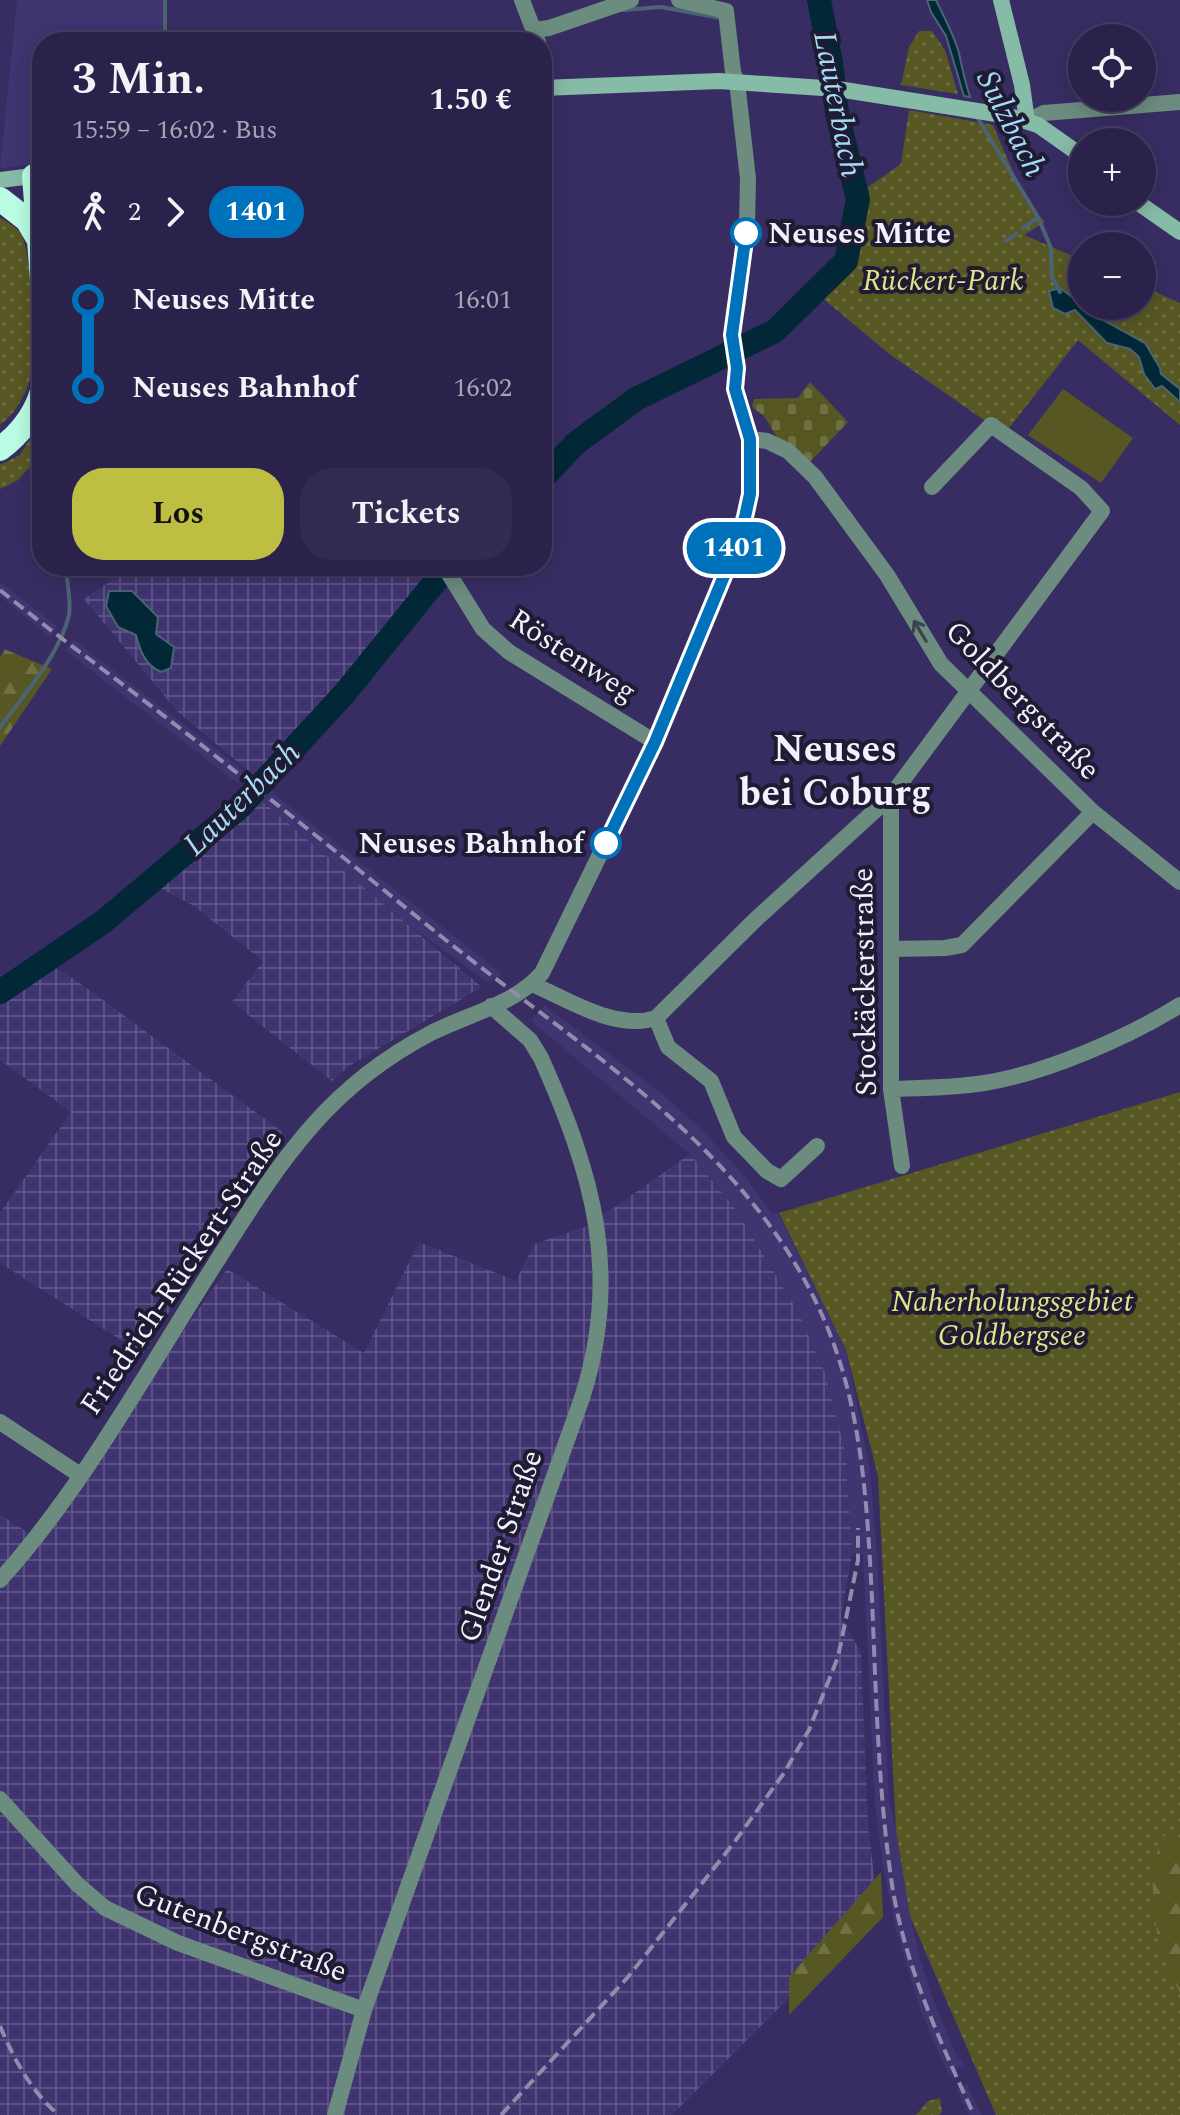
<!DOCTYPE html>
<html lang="de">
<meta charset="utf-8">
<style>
:root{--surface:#2a224a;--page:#322a51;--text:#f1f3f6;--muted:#a5a4b5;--line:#463f62;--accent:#bebe42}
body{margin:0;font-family:Spectral,serif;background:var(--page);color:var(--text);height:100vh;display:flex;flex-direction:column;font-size:30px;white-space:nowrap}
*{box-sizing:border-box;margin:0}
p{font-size:26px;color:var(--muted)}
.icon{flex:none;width:44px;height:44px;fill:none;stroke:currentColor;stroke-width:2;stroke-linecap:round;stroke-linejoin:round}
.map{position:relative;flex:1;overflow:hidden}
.drawer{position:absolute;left:32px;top:32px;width:520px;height:544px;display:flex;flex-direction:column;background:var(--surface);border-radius:32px;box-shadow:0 4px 20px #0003,0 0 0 2px var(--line)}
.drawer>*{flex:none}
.badge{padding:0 16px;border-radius:26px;font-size:28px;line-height:52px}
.tools{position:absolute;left:1068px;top:24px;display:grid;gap:16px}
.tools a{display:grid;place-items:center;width:88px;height:88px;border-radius:50%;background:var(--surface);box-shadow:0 4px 20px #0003,0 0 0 2px var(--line);font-size:40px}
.map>.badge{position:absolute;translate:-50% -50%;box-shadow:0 0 0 4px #fff}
.legs{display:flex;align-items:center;gap:12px;height:88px;padding:0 40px;font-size:26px}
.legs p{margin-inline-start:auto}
.summary{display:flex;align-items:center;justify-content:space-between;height:136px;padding:0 40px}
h1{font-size:44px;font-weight:700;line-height:60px}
.cta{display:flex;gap:16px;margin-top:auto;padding:16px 40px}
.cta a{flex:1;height:92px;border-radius:32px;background:var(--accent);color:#111;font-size:32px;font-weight:700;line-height:92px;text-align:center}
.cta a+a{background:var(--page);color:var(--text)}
ul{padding:0 40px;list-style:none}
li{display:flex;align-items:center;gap:28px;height:88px;font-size:30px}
li i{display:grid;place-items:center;width:12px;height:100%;margin:0 10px;background:currentColor}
li i::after{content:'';width:20px;height:20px;margin:-10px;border:6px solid;border-radius:50%;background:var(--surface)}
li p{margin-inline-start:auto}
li:first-child i{background:linear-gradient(#0000 50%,currentColor 0)}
li:last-child i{background:linear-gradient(currentColor 50%,#0000 0)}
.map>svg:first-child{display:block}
</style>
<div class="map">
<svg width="1180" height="2115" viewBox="0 0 1180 2115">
<defs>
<pattern id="industrial-grid" width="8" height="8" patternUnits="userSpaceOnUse" patternTransform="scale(2)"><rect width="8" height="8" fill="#403471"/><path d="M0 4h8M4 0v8" fill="none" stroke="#5c5286"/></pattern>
<pattern id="grass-dots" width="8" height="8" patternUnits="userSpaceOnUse" patternTransform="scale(2)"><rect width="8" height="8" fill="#575724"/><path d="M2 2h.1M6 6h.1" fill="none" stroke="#707045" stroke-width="1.8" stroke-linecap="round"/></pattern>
<pattern id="forest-firs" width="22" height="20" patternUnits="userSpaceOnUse" patternTransform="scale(2)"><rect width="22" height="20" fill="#575724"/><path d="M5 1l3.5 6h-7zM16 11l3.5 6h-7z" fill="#707045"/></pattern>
<pattern id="cemetery-stones" width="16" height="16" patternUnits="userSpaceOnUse" patternTransform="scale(2)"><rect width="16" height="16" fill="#575724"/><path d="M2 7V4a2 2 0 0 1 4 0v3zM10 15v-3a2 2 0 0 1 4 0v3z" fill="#707045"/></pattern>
</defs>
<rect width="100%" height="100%" fill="#382d63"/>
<path fill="#403471" d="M17,0H164V42H42V163L0,168Z
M0,582L58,627L50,637L0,596Z
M74,640L247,773L237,783L65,650Z
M270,791L502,974L489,983L407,924L257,797Z
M544,1005L661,1093L702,1130L742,1173L772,1213H778L846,1350L870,1471L877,1554L889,1801L896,1830L910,1916L921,1962L938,2013L957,2056L964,2064L949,2076L922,2014L897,1934L883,1866L875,1805L863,1554H852L846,1455L797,1310L736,1210L690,1154L531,1021Z
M967,2084L981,2115H969L956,2088Z"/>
<path fill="url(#industrial-grid)" d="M133,566H435L445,587L395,649L264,784L177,711L84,599Z
M257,797L407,924L482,987L349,1066L332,1081L232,1002L263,961L194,906L158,887Z
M53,967L77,981L284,1133L240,1197L143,1354L0,1263V1213L71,1112L0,1060V1005Z
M690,1154L736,1210L797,1310L825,1373L846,1455L852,1554L841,1616L861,1653L868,1826L878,1909L672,2115H0V1514L36,1538L227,1269L364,1353L419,1242L516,1281L534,1244L588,1226Z"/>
<path fill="url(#grass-dots)" d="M919,31H932L945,50L958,94L901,85L909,47Z
M909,110L993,125L1025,200L1045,222L1024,235L1082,260V306H1142V286L1180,303V425L1078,340L1009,428L991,425L888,353L819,295L855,258L862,191L901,164Z
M0,218C6,221 16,227 20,232C33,251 37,363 28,385C23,400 13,415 0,425Z
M42,419V454L18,480L0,489V465L20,455Z
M1180,1092V2115H996L910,1916L896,1830L878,1476L846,1350L779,1213Z
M940,2098L942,2112L939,2115H916L928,2101Z"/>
<path fill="url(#forest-firs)" d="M4,649L52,669L0,746V658Z
M1163,1835L1180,1849V1993L1158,1943L1151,1870Z
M881,1872L883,1917L789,2015V1977Z"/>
<path fill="url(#cemetery-stones)" d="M810,382L848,422L809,463L776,436L764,416L752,407L754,399L798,398Z"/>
<path fill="#575724" d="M1063,389L1133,438L1101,483L1028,435Z"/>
<path fill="#022837" stroke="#4a6473" stroke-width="2" d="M927,0H936C944,17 954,35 959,53C962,68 965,82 970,97L964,96L946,36L931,12Z
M831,100L840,101L850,142L842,147Z
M1060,288L1103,320L1145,343L1160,368L1161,374L1180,389V402L1162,386L1155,389L1144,374L1139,357L1130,349L1107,343L1075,310L1065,314L1053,308L1049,291Z
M775,325L785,329L745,352L743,342Z
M109,591H132L158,617L156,634L174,647L171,668L161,672C145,665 140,651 136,635L118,627L106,606Z"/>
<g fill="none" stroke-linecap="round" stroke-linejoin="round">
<path stroke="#4a6473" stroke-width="4" d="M165,0V42
M623,10L661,7L721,18
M976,115L1038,217L1051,248L1052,277L1060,292
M1023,228L1037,218
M1006,241L1016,234
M0,727C24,695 60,654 69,615C71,604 68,589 67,577"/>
<path stroke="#022837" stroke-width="24" d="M542,479L576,443L636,399L775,331L846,261L858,199L837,113L831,62L819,0
M0,992L103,922L240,807L344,694L448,566"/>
<path stroke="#6b8c7f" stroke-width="16" d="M522,0L538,42
M535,30L549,28L631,0
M1027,121L1044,113L1180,102
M750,439L767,441L788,451L815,477L887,575L941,664L1093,812L1180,882
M444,566L483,629L509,652L655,742
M891,796V1089L902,1166
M891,949L945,948L962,945L1093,812
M532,984C569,1000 616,1031 656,1018L754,921L891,796L1102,511L1081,488L991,425L932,487
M656,1018L668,1047L711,1081L734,1137L767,1171L781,1179L817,1146
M891,1089C922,1088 953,1088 984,1083C1044,1074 1129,1037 1180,1005
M0,1422L80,1475
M0,1580C83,1488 148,1369 215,1264C245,1217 275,1168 312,1126C347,1086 385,1057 431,1033C468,1014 514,1005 542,973L655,742L731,559L745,517L750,494V439L735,389L737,368L732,335L738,302L747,227L748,179L737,82L733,72L726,11L679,0
M0,1799L77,1884L105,1908L178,1943L364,2010
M335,2115L364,2010L582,1398C622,1273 593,1174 541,1058L530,1040L491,1006"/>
<path stroke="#86bba7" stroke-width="16" d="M1001,0L1022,85L1027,121
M542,88L719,81L838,89L1009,116L1038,125L1082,156
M0,180L40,175
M1137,202L1180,232"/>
<path stroke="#bbfce4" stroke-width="24" d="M34,176L42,280
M0,199L27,220L37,237
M0,449C20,434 35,415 42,391"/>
<path stroke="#918bae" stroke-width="4" stroke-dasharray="12 6" stroke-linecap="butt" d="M0,590C58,637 118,680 177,726C266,795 354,866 442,937C596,1060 782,1168 842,1369C864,1443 868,1521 872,1599C876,1692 878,1786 891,1878C903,1962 939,2039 974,2115
M0,2026C14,2059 31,2092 59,2115
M501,2115L628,1977L733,1844L784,1773L809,1730L838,1657L858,1560V1528"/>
</g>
<defs><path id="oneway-shaft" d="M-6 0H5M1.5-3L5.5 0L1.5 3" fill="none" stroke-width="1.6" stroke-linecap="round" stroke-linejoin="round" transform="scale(2)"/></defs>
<use stroke="#3a434e" href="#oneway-shaft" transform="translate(920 631) rotate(-121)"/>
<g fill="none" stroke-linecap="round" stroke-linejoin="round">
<defs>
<path id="line-1" d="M606,843L655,742L731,559L745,517L750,494V439L735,389L737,368L732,335L746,233"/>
</defs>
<use href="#line-1" stroke="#fff" stroke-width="18"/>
<use href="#line-1" stroke="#0072bc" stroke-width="12"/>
</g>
<g fill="#fff" stroke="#0072bc" stroke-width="4">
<circle cx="746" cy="233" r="14"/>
<circle cx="606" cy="843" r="14"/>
</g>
<g text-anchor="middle" stroke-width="8" stroke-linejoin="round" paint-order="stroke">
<g font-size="30" font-weight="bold" fill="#f2f1fe" stroke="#1f1b33" text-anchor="start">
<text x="768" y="243">Neuses Mitte</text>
<text x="584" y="853" text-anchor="end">Neuses Bahnhof</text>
</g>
<g font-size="30" font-style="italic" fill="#e1e289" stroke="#1f1b33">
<text x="943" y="290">Rückert-Park</text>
<text x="1012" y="1311">Naherholungsgebiet<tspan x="1012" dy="34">Goldbergsee</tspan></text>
</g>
<g font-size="30" fill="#f2f1fe" stroke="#1f1b33">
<text transform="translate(573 655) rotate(33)" y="10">Röstenweg</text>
<text transform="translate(1023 700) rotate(46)" y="10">Goldbergstraße</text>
<text transform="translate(864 982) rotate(-91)" y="10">Stockäckerstraße</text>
<text transform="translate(181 1272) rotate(-56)" y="10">Friedrich-Rückert-Straße</text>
<text transform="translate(500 1546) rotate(-71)" y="10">Glender Straße</text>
<text transform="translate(241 1932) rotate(21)" y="10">Gutenbergstraße</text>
</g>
<g font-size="32" font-style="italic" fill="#a4dbf5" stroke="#1f1b33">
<text transform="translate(839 104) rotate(79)" y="11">Lauterbach</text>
<text transform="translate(1012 123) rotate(63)" y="11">Sulzbach</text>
<text transform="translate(241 798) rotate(-44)" y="11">Lauterbach</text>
</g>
<g font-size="38" font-weight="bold" fill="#f2f1fe" stroke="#1f1b33">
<text x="835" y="761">Neuses<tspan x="835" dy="44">bei Coburg</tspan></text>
</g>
</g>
</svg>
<div class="tools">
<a><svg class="icon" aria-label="locate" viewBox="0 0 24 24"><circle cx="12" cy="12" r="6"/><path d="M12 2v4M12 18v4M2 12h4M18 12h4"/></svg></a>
<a>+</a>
<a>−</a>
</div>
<b class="badge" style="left:734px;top:548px;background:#0072bc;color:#fff">1401</b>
<section class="drawer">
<div class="summary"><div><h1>3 Min.</h1><p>15:59 – 16:02 · Bus</p></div><b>1.50 €</b></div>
<div class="legs"><svg class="icon" aria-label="walk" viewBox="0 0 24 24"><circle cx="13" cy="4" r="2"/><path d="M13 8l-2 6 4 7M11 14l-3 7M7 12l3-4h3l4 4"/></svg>2<svg class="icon" aria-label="forward" viewBox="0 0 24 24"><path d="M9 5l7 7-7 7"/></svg><b class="badge" style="background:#0072bc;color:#fff">1401</b></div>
<ul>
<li><i style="color:#0072bc"></i><b>Neuses Mitte</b><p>16:01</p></li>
<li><i style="color:#0072bc"></i><b>Neuses Bahnhof</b><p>16:02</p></li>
</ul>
<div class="cta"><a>Los</a><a>Tickets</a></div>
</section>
</div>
